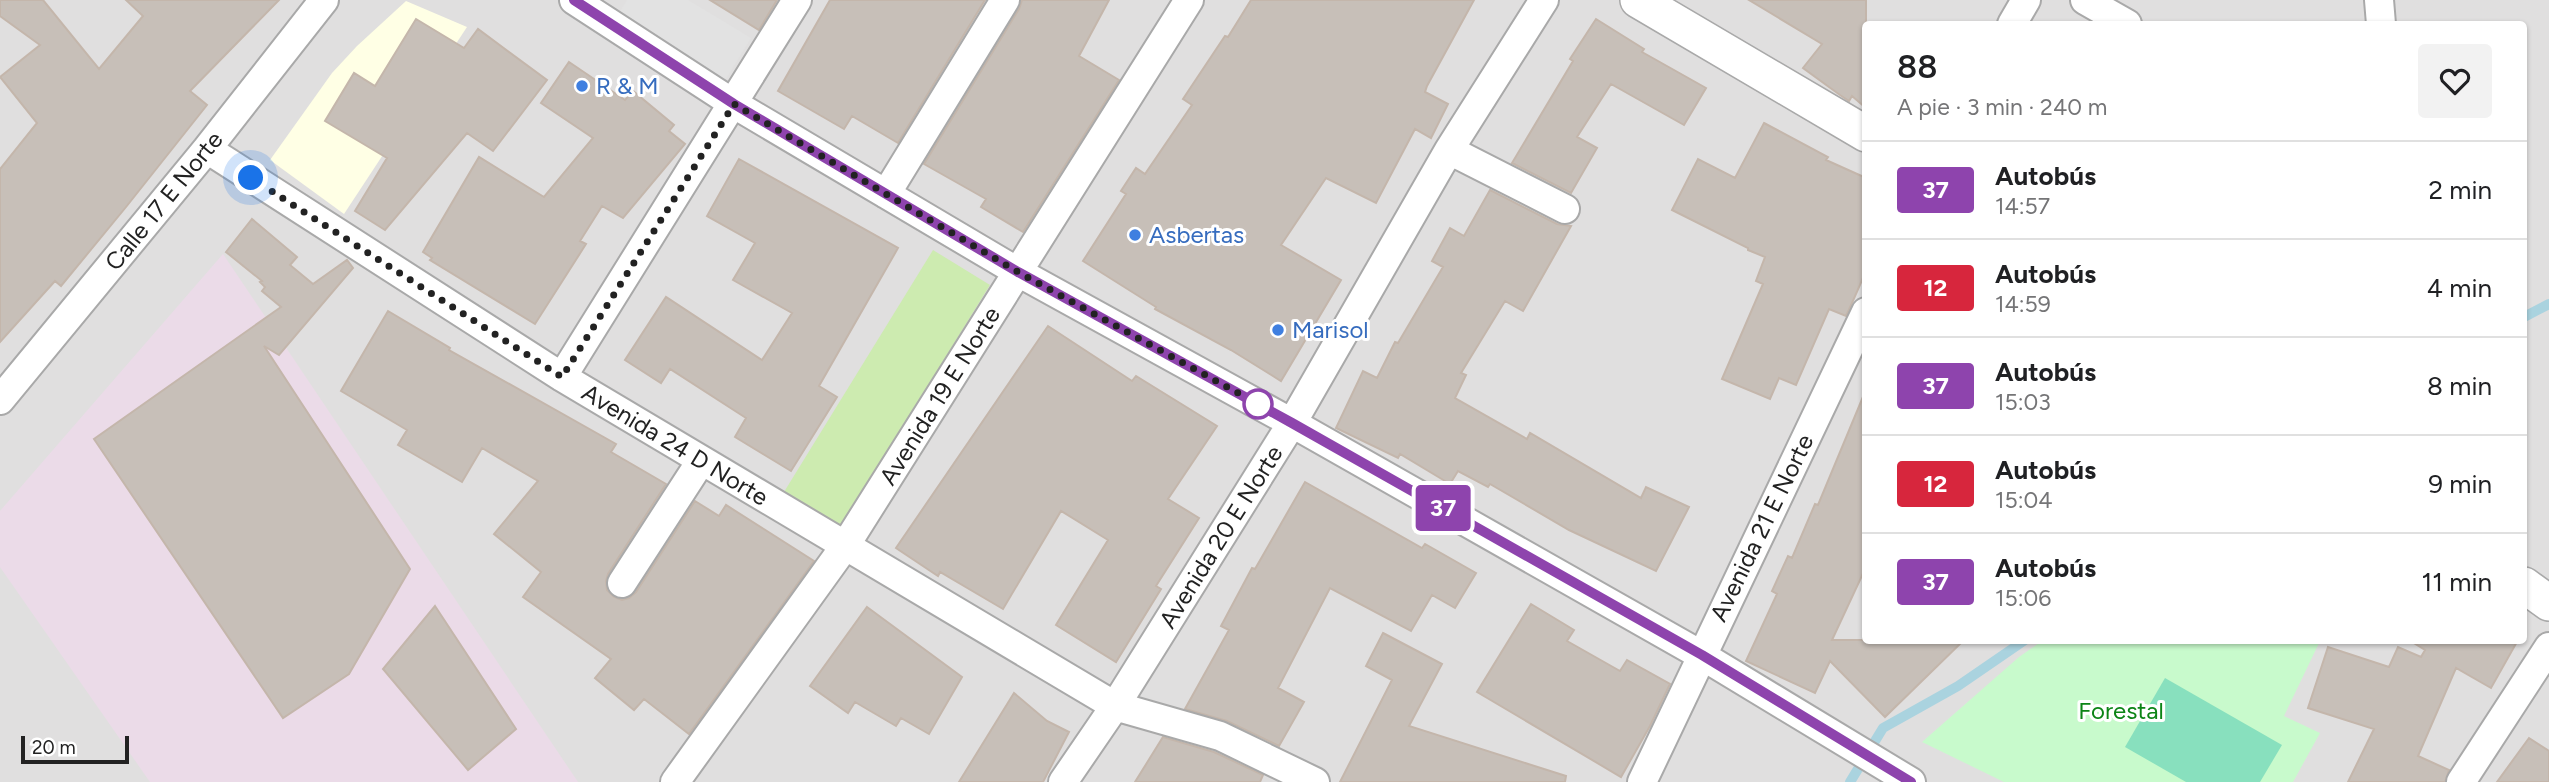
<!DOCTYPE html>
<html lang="es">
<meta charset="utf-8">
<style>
:root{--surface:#fff;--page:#f2f2f2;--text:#202124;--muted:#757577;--line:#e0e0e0}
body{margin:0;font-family:Figtree,sans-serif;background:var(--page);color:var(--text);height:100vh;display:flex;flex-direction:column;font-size:26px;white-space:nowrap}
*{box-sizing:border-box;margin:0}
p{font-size:23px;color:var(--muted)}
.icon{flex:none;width:38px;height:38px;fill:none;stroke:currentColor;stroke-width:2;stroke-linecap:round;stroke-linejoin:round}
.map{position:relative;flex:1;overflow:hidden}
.details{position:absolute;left:1862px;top:21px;width:665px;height:623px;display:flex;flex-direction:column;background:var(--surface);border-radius:7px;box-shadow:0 2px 5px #0004}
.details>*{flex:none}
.badge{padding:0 14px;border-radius:5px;font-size:24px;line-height:46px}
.scale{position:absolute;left:21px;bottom:18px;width:108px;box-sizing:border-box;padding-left:7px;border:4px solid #222;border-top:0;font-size:19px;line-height:24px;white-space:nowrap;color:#222;-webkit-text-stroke:5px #fff;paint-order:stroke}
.you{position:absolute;width:35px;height:35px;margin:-18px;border:5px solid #fff;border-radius:50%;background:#1a73e8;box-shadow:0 0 0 10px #1a73e833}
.map>.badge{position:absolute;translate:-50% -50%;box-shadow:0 0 0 4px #fff}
.round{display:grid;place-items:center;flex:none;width:74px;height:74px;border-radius:7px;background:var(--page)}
.overview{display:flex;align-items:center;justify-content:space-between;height:119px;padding:0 35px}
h1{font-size:33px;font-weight:600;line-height:52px}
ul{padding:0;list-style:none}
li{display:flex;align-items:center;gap:21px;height:98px;padding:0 35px;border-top:2px solid var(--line)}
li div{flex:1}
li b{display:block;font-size:26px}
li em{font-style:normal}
li .badge{min-width:77px;font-weight:700;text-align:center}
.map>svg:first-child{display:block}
</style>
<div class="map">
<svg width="2549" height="782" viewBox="0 0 2549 782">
<rect width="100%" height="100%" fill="#f2efe9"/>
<path fill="#e0dfdf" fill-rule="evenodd" d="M0,0H2549V782H0ZM1866,24H2524V640H1866Z"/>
<path fill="#ebdbe8" d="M223,254L578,782H150L0,567V511Z"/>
<path fill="#ffffe5" d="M406,1L467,27L344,214L270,160L332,73L357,46Z"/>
<path fill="#cdebb0" d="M933,250L990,285L841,527L784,492Z"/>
<path fill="#c8facc" d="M2042,641H2320L2284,716L2320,733L2293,782H2004L1922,742L2019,657Z"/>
<path fill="#88e0be" d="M2165,678L2282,745L2260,782H2186L2125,747Z"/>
<path fill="#e2e2e2" d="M627,0H688L751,38L724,82L616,18Z"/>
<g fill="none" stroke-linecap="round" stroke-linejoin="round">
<path stroke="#aad3df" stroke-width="10" d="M2524,317L2549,304
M1850,782L1883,728L1958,686L2025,640"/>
</g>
<path fill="#c7bfb8" stroke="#c4b6ab" stroke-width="2" d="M0,0H43L99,69L143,16L126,0H279L190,91L207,105L126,207L61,286L55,281L0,342V169L37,123L0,77L40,45L0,16Z
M710,0H777L759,30Z
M830,0H985L898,143L852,116L844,129L778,91Z
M1022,0H1109L1079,56L1119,80L1023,232L981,207L986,199L924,164L1019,9Z
M1251,0H1474L1427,86L1425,92L1448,104L1431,138L1415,129L1376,203L1326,178L1281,245L1341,280L1281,381L1231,350L1155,309L1156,307L1083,261L1126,194L1121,191L1136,168L1145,174L1192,105L1183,99L1225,36L1228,37Z
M1749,0H1866V108L1852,96L1849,101L1840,95L1803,68L1822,44Z
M416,19L464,48L478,29L547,80L493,151L467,133L385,230L355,211L387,158L325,121L354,73L375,86Z
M1596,19L1644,49L1642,52L1706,88L1684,125L1611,84L1577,137L1597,148L1571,193L1512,163L1573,61L1570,59Z
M569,62L625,100L633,91L674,125L669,131L685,144L623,218L602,206L580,241L586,244L535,324L430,260L432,258L423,252L479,157L544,197L593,138L541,103Z
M1764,123L1828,157L1826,160L1866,178V271L1852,303L1846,316L1829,309L1796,385L1779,378L1770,399L1722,379L1763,284L1756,281L1765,257L1748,250V248L1672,210L1698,159L1735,178Z
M739,159L898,248L819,386L837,397L791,471L735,437L746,418L670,369L661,383L625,360L666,297L762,360L792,313L733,280L755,243L707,216Z
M1490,190L1557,224L1571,226L1523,311L1505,301L1461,373L1466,375L1455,398L1527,439L1530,433L1641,498L1646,487L1689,507L1656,571L1569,530L1490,484L1488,487L1458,471L1450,484L1400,454L1398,458L1336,428L1363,371L1377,378L1395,342L1398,343L1443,267L1432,261L1450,228L1464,236Z
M252,219L297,257L290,265L313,284L347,260L353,268L279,355L264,346L410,569L349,674L283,718L94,439L281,307L262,291L265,287L260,282L262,281L226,252Z
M388,311L450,348L449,350L616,444L611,452L666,484L608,574L606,581L607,590L614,597L622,600L629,598L636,592L695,501L719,516L726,505L814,561L689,734L644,699L634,710L595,678L611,659L523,597L541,572L494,534L538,481L482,448L462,482L398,445L407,430L341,391Z
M1048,326L1132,381L1136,376L1217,426L1168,499L1199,518L1156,586L1161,589L1116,662L1056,625L1108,540L1061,511L1003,609L940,572L938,576L896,548Z
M1865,392L1866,567L1832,640H1964L1885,717L1830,661L1815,693L1746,661L1777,594L1772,591L1788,556L1792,558L1815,504L1818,505Z
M1305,482L1422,548L1425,544L1476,573L1455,608L1432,595L1411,631L1330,588L1278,688L1304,702L1279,746L1227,721L1185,709L1229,630L1221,626L1252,568L1255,569Z
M1531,604L1574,630L1567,641L1620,671L1627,660L1670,684L1650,726L1621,777L1477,692Z
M435,606L516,729L468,770L383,669Z
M867,607L962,677L929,734L901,718L896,726L855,702L848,713L810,686Z
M1383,633L1442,664L1409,726L1566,776L1565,782H1340L1392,680L1366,666Z
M2409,640H2518L2491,688L2456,668L2418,756L2449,770L2445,782H2348L2374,729L2308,708L2328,647L2389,667L2398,647L2421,657L2425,650Z
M1014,693L1047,721L1069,732L1043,782H959Z
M1163,737L1214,752L1263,775L1260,782H1135Z
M2529,738L2549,751V782H2497Z"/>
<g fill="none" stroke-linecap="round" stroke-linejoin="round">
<defs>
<path id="minor" d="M574,0L734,104L1018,272L1292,423L1701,655L1911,782
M2085,0L2127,24
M2379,0L2381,24
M2012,24L2026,0
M207,149L562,377L1115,706L1220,736L1315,782
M1449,150L1565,209
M886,194L1005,0
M562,377L797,0
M0,400L207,149L324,0
M622,583L701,461
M675,782L845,546L1189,0
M1063,782L1115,706L1292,423L1449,150L1544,0
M1642,782L1866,312
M2461,782L2549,647"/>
<path id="tertiary" d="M1638,0L1866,134
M2524,585L2549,603"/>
</defs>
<use href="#minor" stroke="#a9a9a9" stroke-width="32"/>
<use href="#tertiary" stroke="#a9a9a9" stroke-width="38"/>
<use href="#minor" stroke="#fff" stroke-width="28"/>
<use href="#tertiary" stroke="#fff" stroke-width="35"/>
</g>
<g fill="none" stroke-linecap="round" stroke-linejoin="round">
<defs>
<path id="line" d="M574,0L734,104L1018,272L1292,423L1702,655L1911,782"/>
</defs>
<use href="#line" stroke="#fff" stroke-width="16"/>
<use href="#line" stroke="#8e44ad" stroke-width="10"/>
<path stroke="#222" stroke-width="7" stroke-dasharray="0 12.6" d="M251,178L562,377L734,104L1018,272L1258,404"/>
</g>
<g fill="#3f7fe0" stroke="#fff" stroke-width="2.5">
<circle cx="582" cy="86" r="7"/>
<circle cx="1135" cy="235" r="7"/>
<circle cx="1278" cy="330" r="7"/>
</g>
<circle fill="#fff" stroke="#8e44ad" stroke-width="3.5" cx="1258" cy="404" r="14"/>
<g text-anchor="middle" stroke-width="6" stroke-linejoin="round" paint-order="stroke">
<g font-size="24" fill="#366cbe" stroke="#fff" text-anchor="start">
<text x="596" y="94">R &amp; M</text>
<text x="1149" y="243">Asbertas</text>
<text x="1292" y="338">Marisol</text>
</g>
<g font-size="24" fill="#222" stroke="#fff">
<text transform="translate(164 201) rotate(-51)" y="8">Calle 17 E Norte</text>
<text transform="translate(940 396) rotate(-58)" y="8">Avenida 19 E Norte</text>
<text transform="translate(675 445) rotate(31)" y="8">Avenida 24 D Norte</text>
<text transform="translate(1762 528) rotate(-64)" y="8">Avenida 21 E Norte</text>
<text transform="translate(1221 537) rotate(-58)" y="8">Avenida 20 E Norte</text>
</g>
<g font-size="24" fill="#0c8416" stroke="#fff">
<text x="2121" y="719">Forestal</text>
</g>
</g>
</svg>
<div class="scale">20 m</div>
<div class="you" style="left:251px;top:178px"></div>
<b class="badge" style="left:1443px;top:508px;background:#8e44ad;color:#fff">37</b>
<section class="details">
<div class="overview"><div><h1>88</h1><p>A pie · 3 min · 240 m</p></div><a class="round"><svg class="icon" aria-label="heart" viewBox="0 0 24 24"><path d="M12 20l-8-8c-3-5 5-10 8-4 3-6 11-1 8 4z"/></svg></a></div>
<ul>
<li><span class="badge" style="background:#8e44ad;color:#fff">37</span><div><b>Autobús</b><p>14:57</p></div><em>2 min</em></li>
<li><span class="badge" style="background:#d7263d;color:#fff">12</span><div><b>Autobús</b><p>14:59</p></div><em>4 min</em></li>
<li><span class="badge" style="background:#8e44ad;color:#fff">37</span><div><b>Autobús</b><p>15:03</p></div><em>8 min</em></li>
<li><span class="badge" style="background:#d7263d;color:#fff">12</span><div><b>Autobús</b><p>15:04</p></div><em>9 min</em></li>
<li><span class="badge" style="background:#8e44ad;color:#fff">37</span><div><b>Autobús</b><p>15:06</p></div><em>11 min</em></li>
</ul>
</section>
</div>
